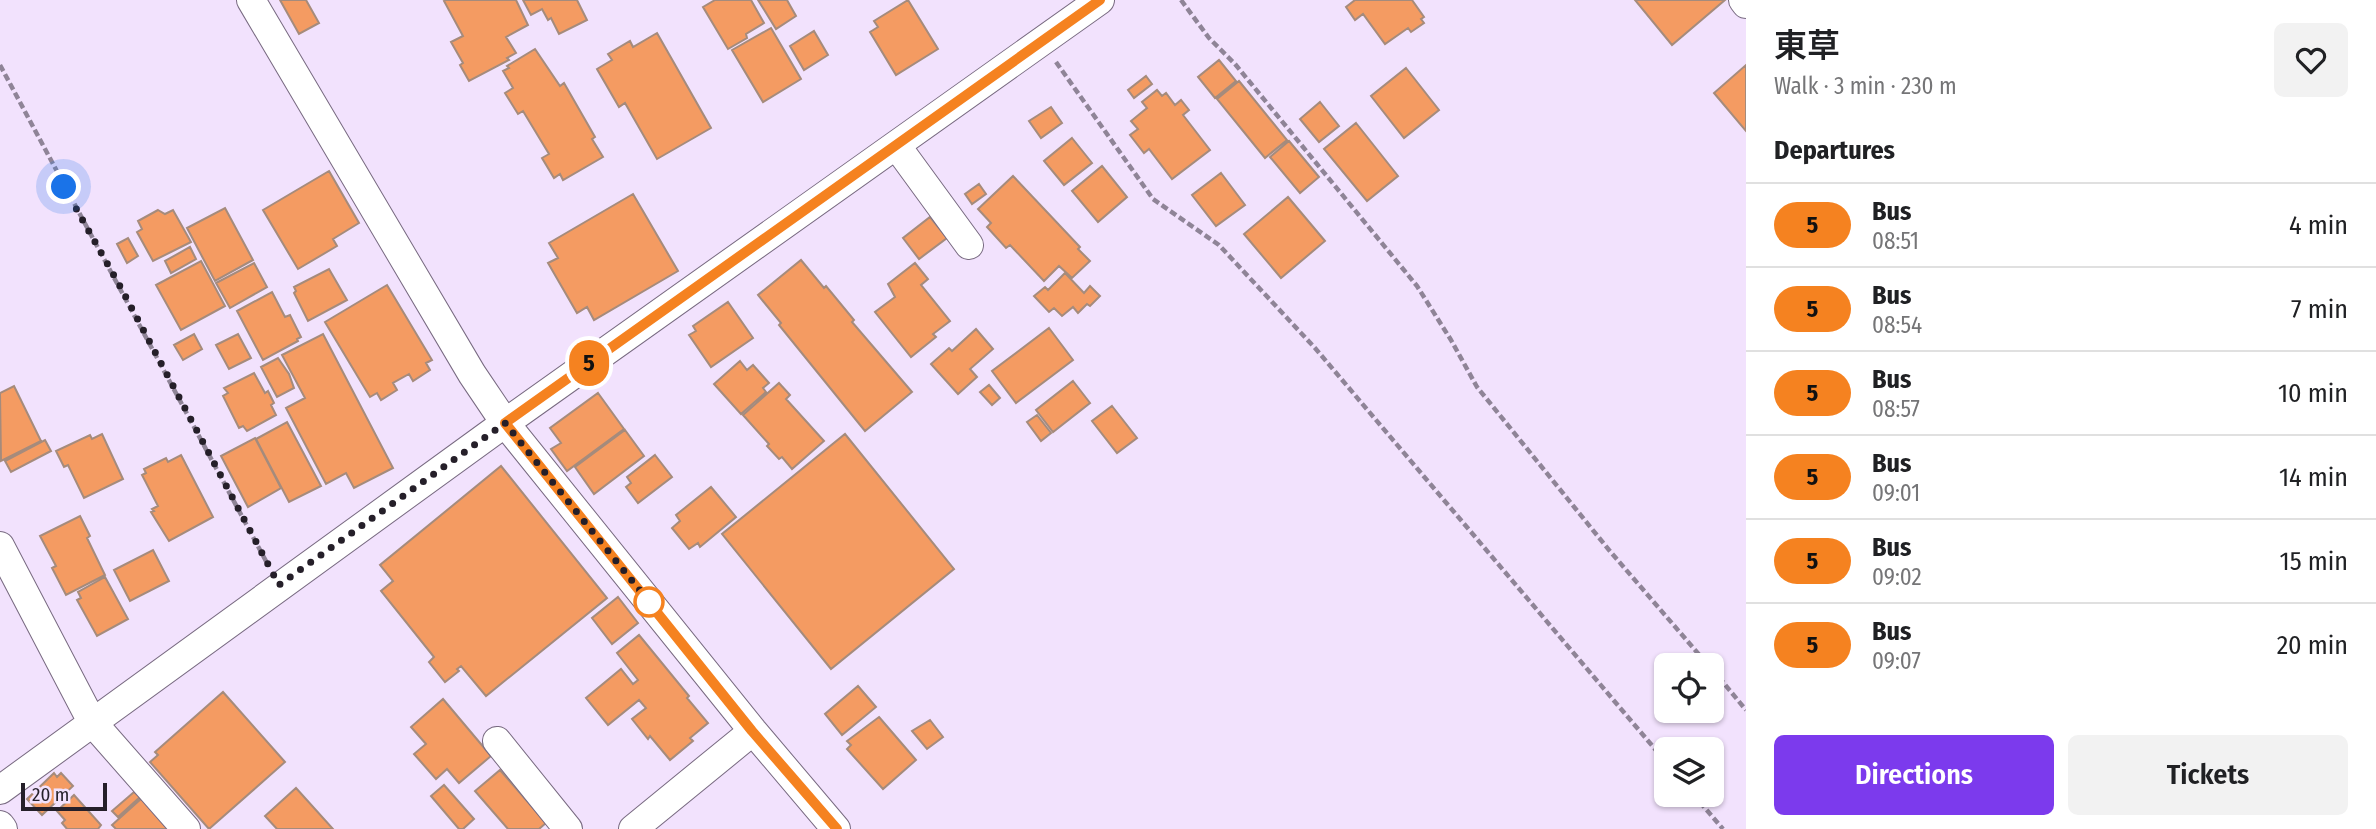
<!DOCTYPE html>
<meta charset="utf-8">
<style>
:root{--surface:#fff;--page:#f2f2f2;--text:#202124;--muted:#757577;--line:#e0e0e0;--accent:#7c3aed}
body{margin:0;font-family:"Fira Sans Condensed","Noto Sans JP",sans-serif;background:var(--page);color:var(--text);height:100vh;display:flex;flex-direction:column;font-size:26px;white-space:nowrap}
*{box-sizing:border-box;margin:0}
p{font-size:23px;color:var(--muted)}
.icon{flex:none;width:38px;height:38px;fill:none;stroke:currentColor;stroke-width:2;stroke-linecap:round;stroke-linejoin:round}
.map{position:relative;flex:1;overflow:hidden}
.details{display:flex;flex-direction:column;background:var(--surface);width:630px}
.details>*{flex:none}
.badge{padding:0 14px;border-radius:23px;font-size:24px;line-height:46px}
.fabs{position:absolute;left:1654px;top:653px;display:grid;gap:14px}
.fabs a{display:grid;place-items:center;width:70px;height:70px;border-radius:10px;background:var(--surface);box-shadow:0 2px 5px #0004;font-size:35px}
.scale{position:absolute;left:21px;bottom:18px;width:86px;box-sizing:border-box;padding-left:7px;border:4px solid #251f29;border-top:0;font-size:19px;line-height:24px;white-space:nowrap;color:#251f29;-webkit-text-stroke:5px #f2e2fd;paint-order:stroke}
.you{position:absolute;width:35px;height:35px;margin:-18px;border:5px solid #fff;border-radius:50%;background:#1a73e8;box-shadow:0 0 0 10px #1a73e833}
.map>.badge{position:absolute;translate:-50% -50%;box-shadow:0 0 0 4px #fff}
h2{padding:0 28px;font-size:26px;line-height:63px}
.round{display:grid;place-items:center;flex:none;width:74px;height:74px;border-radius:10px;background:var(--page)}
.summary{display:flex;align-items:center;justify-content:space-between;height:119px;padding:0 28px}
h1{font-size:33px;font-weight:600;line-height:52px}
.primary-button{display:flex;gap:14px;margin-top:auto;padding:14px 28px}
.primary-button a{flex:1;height:80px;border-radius:10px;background:var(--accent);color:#fff;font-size:28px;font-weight:600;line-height:80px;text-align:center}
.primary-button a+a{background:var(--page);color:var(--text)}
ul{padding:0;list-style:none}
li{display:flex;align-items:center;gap:21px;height:84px;padding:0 28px;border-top:2px solid var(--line)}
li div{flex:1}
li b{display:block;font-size:26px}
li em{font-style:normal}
li .badge{min-width:77px;font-weight:700;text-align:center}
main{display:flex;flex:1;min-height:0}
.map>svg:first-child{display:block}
</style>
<main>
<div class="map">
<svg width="1746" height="829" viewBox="0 0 1746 829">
<rect width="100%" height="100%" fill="#f2e2fd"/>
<path fill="#f49b62" stroke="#a58b7c" stroke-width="2" d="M280,0H306L319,23L299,34Z
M446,0H516L528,25L506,37L516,53L507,58L509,60L469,81L460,65L463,63L451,42L463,36L444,1Z
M523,0H577L587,20L559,34L551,18L548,20L542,9L531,15Z
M715,0H751L764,23L746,34L747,38L728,49L703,7Z
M758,0H787L796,16L776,29Z
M908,0L938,49L896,75L870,32L878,27L874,21Z
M1355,0H1412L1424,17L1421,19L1424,23L1411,32L1408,28L1385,44L1363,14L1355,20L1346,7Z
M1635,0H1725L1672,45Z
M771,28L801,79L763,102L732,50Z
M814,31L828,55L804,70L790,46Z
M657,33L711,128L657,159L625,103L619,107L597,69L612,60L608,54L630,41L633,47Z
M535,49L560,86L564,83L595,137L592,139L603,157L563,180L560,174L554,178L542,158L549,154L523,111L518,114L505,93L513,88L503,71L509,68L507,66Z
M1219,60L1236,81L1215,98L1198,77Z
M1746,65V131L1714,93Z
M1406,68L1439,110L1404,138L1371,96Z
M1146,76L1152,84L1134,98L1128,90Z
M1239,81L1287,140L1265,158L1217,99Z
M1157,90L1162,96L1166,93L1175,105L1181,100L1189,110L1183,115L1210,150L1172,179L1149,149L1144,153L1130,135L1138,129L1131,121L1147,108L1142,102Z
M1320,102L1339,126L1319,142L1300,119Z
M1051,107L1062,123L1041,138L1029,121Z
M1356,123L1398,176L1367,201L1324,149Z
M1072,138L1092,163L1064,185L1044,161Z
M1289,141L1319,177L1300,193L1270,157Z
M1102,166L1127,197L1098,222L1072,191Z
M329,171L359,223L333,239L337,246L298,269L263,210Z
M1221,173L1245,205L1216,226L1192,195Z
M1013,176L1080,247L1078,249L1090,261L1072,278L1059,266L1044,281L1010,245L1006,248L987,227L991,223L978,209Z
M979,184L986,194L972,204L965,194Z
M633,194L678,271L594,320L587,307L577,313L548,263L558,258L549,243Z
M1288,197L1325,241L1281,278L1244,234Z
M225,208L253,260L215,281L187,228Z
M158,210L165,214L173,210L191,242L153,261L137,232L142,229L138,221Z
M930,217L947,238L919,259L903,238Z
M128,238L138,256L127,263L117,244Z
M190,247L196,259L171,273L165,261Z
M801,260L824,288L826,286L854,320L852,322L912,392L865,431L779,325L781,323L758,295Z
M201,261L225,306L181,330L156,285Z
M254,263L267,287L230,308L216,283Z
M915,263L928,279L921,285L950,321L933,334L936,337L911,357L875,312L895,297L888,284Z
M329,269L347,300L308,321L294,293L296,291L294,287Z
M1065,273L1084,293L1090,286L1100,296L1090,306L1087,304L1078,313L1073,307L1062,316L1054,308L1049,312L1034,296L1045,287L1048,290Z
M387,285L432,360L426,363L430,370L413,381L409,374L393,383L397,390L381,400L377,393L370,397L325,322Z
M272,292L285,317L290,315L301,337L297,339L298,341L263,360L237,311Z
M728,302L753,338L711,367L689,335L696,331L693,326Z
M1049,328L1073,360L1016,403L992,371Z
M976,329L993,349L970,369L977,377L958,394L931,364L949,348L952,351Z
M194,334L202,349L183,360L174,345Z
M238,334L251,358L229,369L216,345Z
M323,334L393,468L354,488L346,473L326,484L286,408L305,398L282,355Z
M278,358L289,374L294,388L277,397L261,367Z
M740,361L747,370L753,365L769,383L763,388L766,392L741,414L714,384Z
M254,373L265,393L268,391L274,403L271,405L276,415L247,431L243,426L239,428L223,396L228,393L224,388Z
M1073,381L1090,403L1053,432L1036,410Z
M779,383L790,395L786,399L824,441L792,469L782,457L779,459L767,446L769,444L743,415Z
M989,385L1000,398L992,405L980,392Z
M14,386L41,441L1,461L0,393Z
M598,393L624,429L567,471L551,449L561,443L550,428Z
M1112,406L1137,438L1117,453L1092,421Z
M1037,415L1051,433L1041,441L1027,422Z
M287,422L321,486L289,502L256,439Z
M625,430L644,456L594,494L575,467Z
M102,434L123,479L84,498L68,465L64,467L56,451L90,435L92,439Z
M845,434L954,569L831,669L722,534Z
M255,438L281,488L248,507L221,456Z
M45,440L51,451L11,472L5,461Z
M181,455L213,517L169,541L151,512L154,511L152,509L158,506L142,475L146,473L144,469L166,458L168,462Z
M655,455L672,477L638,503L626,487L631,483L627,477Z
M501,466L607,598L486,696L461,666L457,669L459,671L445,682L429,662L434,657L381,591L393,581L380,565Z
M711,487L736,517L700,547L698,543L689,549L672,528L680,521L676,515Z
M80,516L90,536L87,538L105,575L66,595L52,568L56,566L40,536Z
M153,550L169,581L130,601L114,570Z
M105,577L128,619L97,636L77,600L81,598L78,592Z
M618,597L638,623L612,644L592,618Z
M639,635L689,696L687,698L708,723L690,738L693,741L670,760L650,736L648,739L632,719L646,708L639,700L608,725L586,698L621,669L633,684L638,680L617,653Z
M858,686L876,707L842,735L825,714Z
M223,692L285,762L209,829L150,762L158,755L155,752Z
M443,699L491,756L459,783L447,769L436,779L414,754L426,744L411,727Z
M879,717L916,760L883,789L847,749L851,745L847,741Z
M930,720L943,737L927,749L912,731Z
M500,770L546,823L539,829H508L475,791Z
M54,773L57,777L61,773L73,786L42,815L27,799Z
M444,785L474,819L463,829H459L431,796Z
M296,788L333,829H277L265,816Z
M134,792L140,797L118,817L112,811Z
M74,795L101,825L98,829H67L62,823L65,820L57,811Z
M142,798L170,829H116L112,825Z"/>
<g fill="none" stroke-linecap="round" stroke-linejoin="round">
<defs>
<path id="minor" d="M251,0L472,374L505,423L753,731L836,829
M1743,0L1746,4
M896,145L969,245
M0,546L92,722L186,829
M497,741L568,829
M0,790L505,423L1100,0
M0,825L3,829
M633,829L753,731"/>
</defs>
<use href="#minor" stroke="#786a81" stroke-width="30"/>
<path stroke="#8f8497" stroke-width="4.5" stroke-dasharray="7 3.5" stroke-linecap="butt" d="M1181,0L1209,38L1235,64L1417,286L1451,340L1477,387L1609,550L1708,665
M1056,62L1153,199L1219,245L1315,348L1666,762
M0,65L267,563
M1712,669L1746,710
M1693,794L1723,829"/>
<use href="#minor" stroke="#fff" stroke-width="28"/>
</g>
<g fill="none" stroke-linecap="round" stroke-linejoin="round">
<defs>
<path id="line" d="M837,829L752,731L505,423L1100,0"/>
</defs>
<use href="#line" stroke="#fff" stroke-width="16"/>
<use href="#line" stroke="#f58220" stroke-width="10"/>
<path stroke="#251f29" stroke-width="7" stroke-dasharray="0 12.6" d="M64,187L121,288L279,585L505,423L654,608L649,602"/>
</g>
<circle fill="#fff" stroke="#f58220" stroke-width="3.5" cx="649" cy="602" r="14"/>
</svg>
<div class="fabs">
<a><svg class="icon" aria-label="locate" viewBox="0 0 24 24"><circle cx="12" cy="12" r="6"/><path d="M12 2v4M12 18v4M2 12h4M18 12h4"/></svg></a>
<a><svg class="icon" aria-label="layers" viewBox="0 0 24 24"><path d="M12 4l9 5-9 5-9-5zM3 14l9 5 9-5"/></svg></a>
</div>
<div class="scale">20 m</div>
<div class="you" style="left:64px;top:187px"></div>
<b class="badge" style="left:589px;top:363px;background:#f58220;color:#111">5</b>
</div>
<section class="details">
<div class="summary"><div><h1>東草</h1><p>Walk · 3 min · 230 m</p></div><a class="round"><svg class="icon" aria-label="heart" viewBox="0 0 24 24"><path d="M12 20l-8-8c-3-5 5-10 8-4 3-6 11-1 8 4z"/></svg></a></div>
<h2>Departures</h2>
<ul>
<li><span class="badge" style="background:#f58220;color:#111">5</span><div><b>Bus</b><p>08:51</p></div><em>4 min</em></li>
<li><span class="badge" style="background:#f58220;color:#111">5</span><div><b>Bus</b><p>08:54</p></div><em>7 min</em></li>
<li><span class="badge" style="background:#f58220;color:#111">5</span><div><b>Bus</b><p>08:57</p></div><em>10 min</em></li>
<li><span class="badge" style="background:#f58220;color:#111">5</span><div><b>Bus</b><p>09:01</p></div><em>14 min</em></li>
<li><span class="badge" style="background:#f58220;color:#111">5</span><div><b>Bus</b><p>09:02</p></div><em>15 min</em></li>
<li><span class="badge" style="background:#f58220;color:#111">5</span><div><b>Bus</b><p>09:07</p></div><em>20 min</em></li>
</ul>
<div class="primary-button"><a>Directions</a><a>Tickets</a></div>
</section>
</main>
